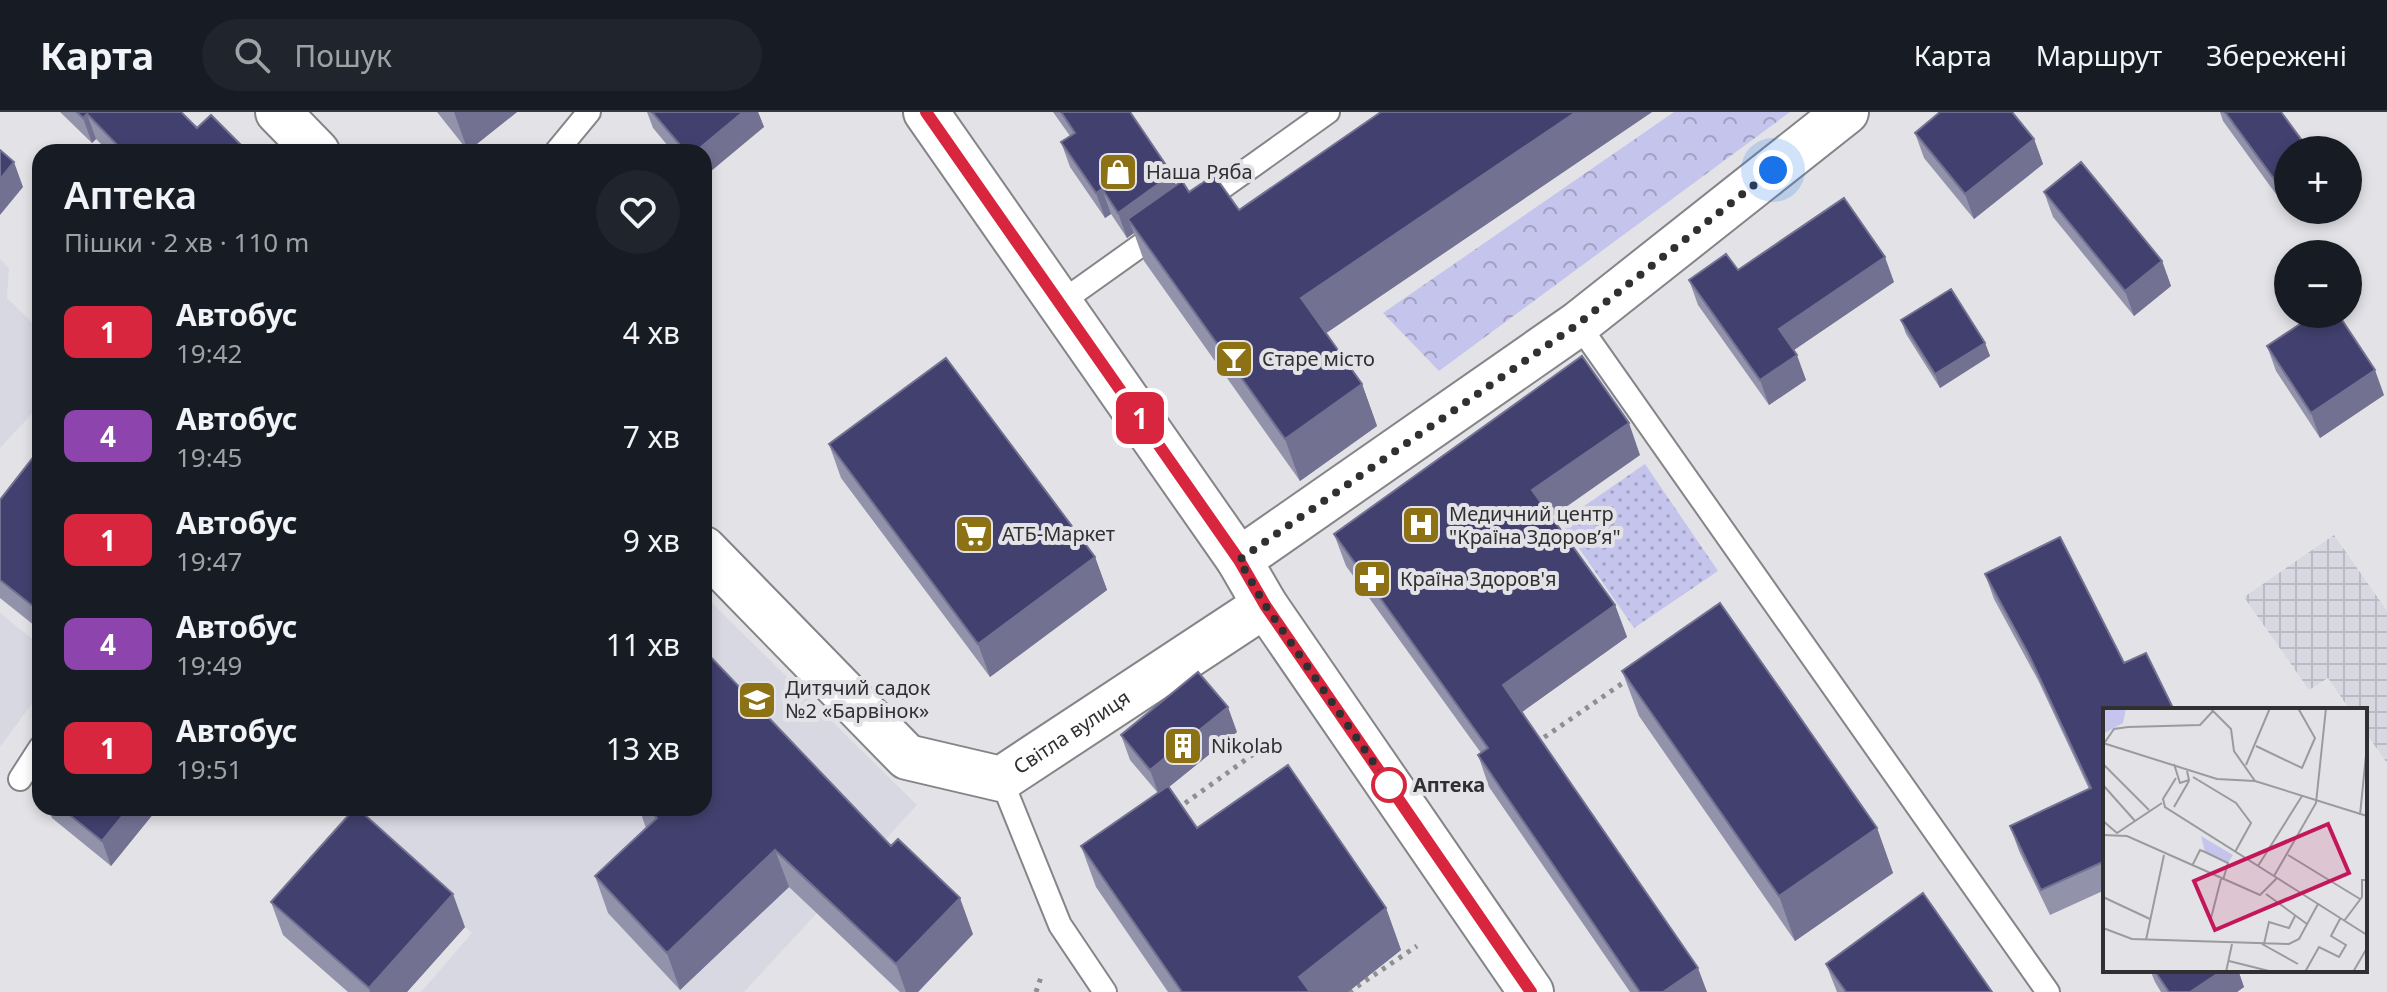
<!DOCTYPE html>
<html lang="uk">
<meta charset="utf-8">
<style>
:root{--surface:#171b24;--page:#20242c;--text:#f1f3f6;--muted:#9ea1a6;--line:#363941}
body{margin:0;font-family:"Noto Sans",sans-serif;background:var(--page);color:var(--text);height:100vh;display:flex;flex-direction:column;font-size:30px;white-space:nowrap}
*{box-sizing:border-box;margin:0}
p{font-size:26px;color:var(--muted)}
.icon{flex:none;width:44px;height:44px;fill:none;stroke:currentColor;stroke-width:2;stroke-linecap:round;stroke-linejoin:round}
.map{position:relative;flex:1;overflow:hidden}
.side{position:absolute;left:32px;top:32px;width:680px;height:672px;display:flex;flex-direction:column;background:var(--surface);border-radius:24px;box-shadow:0 4px 12px #0003}
.side>*{flex:none}
.badge{padding:0 16px;border-radius:12px;font-size:28px;line-height:52px}
.buttons{position:absolute;left:2274px;top:24px;display:grid;gap:16px}
.buttons a{display:grid;place-items:center;width:88px;height:88px;border-radius:50%;background:var(--surface);box-shadow:0 4px 12px #0003;font-size:40px}
.you{position:absolute;width:40px;height:40px;margin:-20px;border:6px solid #fff;border-radius:50%;background:#1a73e8;box-shadow:0 0 0 12px #1a73e833}
.map>.badge{position:absolute;translate:-50% -50%;box-shadow:0 0 0 4px #fff}
.round{display:grid;place-items:center;flex:none;width:84px;height:84px;border-radius:42px;background:var(--page)}
.headline{display:flex;align-items:center;justify-content:space-between;height:136px;padding:0 32px}
h1{font-size:38px;font-weight:600;line-height:60px}
ul{padding:0;list-style:none}
li{display:flex;align-items:center;gap:24px;height:104px;padding:0 32px}
li div{flex:1}
li b{display:block;font-size:30px}
li em{font-style:normal}
li .badge{min-width:88px;font-weight:700;text-align:center}
header{display:flex;align-items:center;gap:48px;box-sizing:border-box;height:112px;padding:0 40px;background:var(--surface);border-bottom:2px solid var(--line)}
header strong{font-size:38px}
nav{display:flex;gap:44px;margin-inline-start:auto;font-size:28px}
.search{width:560px;height:72px;background:var(--page);display:flex;align-items:center;gap:20px;box-sizing:border-box;padding:0 28px;border-radius:44px;color:var(--muted);font-size:30px}
.map>svg:first-child{display:block}
</style>
<header>
<strong>Карта</strong>
<div class="search"><svg class="icon" aria-label="search" viewBox="0 0 24 24"><circle cx="10" cy="10" r="6"/><path d="M15 15l6 6"/></svg>Пошук</div>
<nav><a>Карта</a><a>Маршрут</a><a>Збережені</a></nav>
</header>
<div class="map">
<svg width="2387" height="880" viewBox="0 0 2387 880">
<defs>
<pattern id="industrial-grid" width="8" height="8" patternUnits="userSpaceOnUse" patternTransform="scale(2)"><rect width="8" height="8" fill="#d8d8e3"/><path d="M0 4h8M4 0v8" fill="none" stroke="#babac3"/></pattern>
<pattern id="forest-crowns" width="20" height="18" patternUnits="userSpaceOnUse" patternTransform="scale(2)"><rect width="20" height="18" fill="#c4c4ed"/><path d="M2 6a3 3 0 1 1 6 0M12 15a3 3 0 1 1 6 0" fill="none" stroke="#a0a0c1"/></pattern>
<pattern id="park-dots" width="8" height="8" patternUnits="userSpaceOnUse" patternTransform="scale(2)"><rect width="8" height="8" fill="#c4c4ed"/><path d="M2 2h.1M6 6h.1" fill="none" stroke="#a0a0c1" stroke-width="1.8" stroke-linecap="round"/></pattern>
</defs>
<rect width="100%" height="100%" fill="#e3e3e7"/>
<path fill="#d8d8e3" d="M0,147L9,156L7,186L40,218V293L0,336Z
M704,483L917,693L744,880H421L472,821L355,718L373,696H704Z
M0,501L40,533V581L0,635Z"/>
<path fill="url(#industrial-grid)" d="M2334,423L2387,499V651L2365,620V598H2350L2328,566L2309,578L2244,485Z"/>
<path fill="url(#forest-crowns)" d="M1674,0H1790L1439,259L1383,201Z"/>
<path fill="url(#park-dots)" d="M1645,352L1718,459L1634,516L1561,410Z"/>
<g fill="none" stroke-linecap="round" stroke-linejoin="round">
<defs>
<path id="service" d="M556,40L589,0
M1199,92L1328,0
M1060,191L1161,119
M1578,212L2048,880
M20,667L40,636
M1001,667L1060,813L1105,880"/>
<g id="minor">
<path d="M278,0L317,40"/>
<path id="s1" d="M704,437L907,645L1001,667L1265,493"/>
<path d="M1239,448L1578,212L1846,0"/>
</g>
<path id="tertiary" d="M926,0L1239,448L1265,493L1531,880"/>
</defs>
<use href="#service" stroke="#858589" stroke-width="26"/>
<use href="#minor" stroke="#858589" stroke-width="48"/>
<use href="#tertiary" stroke="#858589" stroke-width="48"/>
<path stroke="#8f8f92" stroke-width="5" stroke-dasharray="4 6" stroke-linecap="butt" d="M1536,631L1630,566
M1470,676L1491,661
M1177,697L1276,626
M1036,880L1042,862
M1349,880L1417,834"/>
<use href="#service" stroke="#fff" stroke-width="22"/>
<use href="#minor" stroke="#fff" stroke-width="44"/>
<use href="#tertiary" stroke="#fff" stroke-width="44"/>
</g>
<path fill="#9292aa" d="M60,0H181L197,16L248,40H109L96,27L92,31Z
M437,0H517L468,39Z
M647,0H758L764,15L704,40H673L653,16Z
M1053,0H1130L1176,73L1189,80L1239,98L1652,0L1326,221L1362,272L1377,314L1300,369L1144,149L1134,121L1127,126L1111,102L1105,106L1070,55L1061,30L1070,24Z
M2220,0H2281L2286,96L2223,9Z
M1915,21L2034,27L2043,52L1974,107L1924,46Z
M2044,80L2162,149L2171,174L2134,204L2053,105Z
M1738,158L1894,170L1794,238L1806,268L1769,293L1698,193L1689,168Z
M1901,208L1985,231L1990,244L1940,276L1906,222Z
M2267,234L2384,283L2320,326L2276,259Z
M829,332L1095,445L1107,478L990,565L841,366Z
M1640,343L1552,405L1615,493L1627,525L1522,600L1707,880H1630L1489,675L1478,643L1481,641L1346,454L1334,422Z
M40,347V518L0,486V388Z
M1985,462L2124,551L2105,598V778L2050,803L2019,739L2010,714L2089,677L2038,568L1994,487Z
M1622,559L1877,716L1893,761L1795,829L1639,604Z
M1237,620L1169,675L1197,716L1386,796L1401,838L1348,880H1168L1096,775L1081,734L1158,681L1130,648L1121,623Z
M48,696H158L111,754L52,706Z
M639,696H704L973,822L918,880H900L789,775L680,878L608,801L595,764L646,716Z
M271,790L465,815L407,880H348L283,823Z
M1826,852L1992,880H1837Z
M2150,858H2238L2244,875L2237,880H2161L2155,870Z"/>
<path fill="#727192" d="M454,0H517L468,39Z
M743,0H758L764,15L704,65V40H695Z
M1576,0H1652L1316,228L1301,186Z
M87,2L96,27L92,31L83,6Z
M2034,27L2043,52L1974,107L1965,82Z
M14,50L23,75L0,103V67Z
M1172,62L1181,88L1128,107L1134,121L1127,126L1118,101Z
M2288,63V95L2286,96L2277,71Z
M1102,77L1111,102L1105,106L1096,81Z
M1885,145L1894,170L1788,242L1779,217Z
M2162,149L2171,174L2134,204L2125,179Z
M704,214L712,236L704,244Z
M1985,231L1990,244L1940,276L1935,262Z
M1797,243L1806,268L1769,293L1760,268Z
M2375,258L2384,283L2320,326L2311,301Z
M1362,272L1377,314L1300,369L1285,327Z
M1629,311L1640,343L1544,410L1532,378Z
M1095,445L1107,478L990,565L978,532Z
M40,489V511L34,495Z
M1615,493L1627,525L1515,605L1503,573Z
M1228,595L1237,620L1159,683L1150,658Z
M129,696H158L111,754L102,729Z
M1877,716L1893,761L1795,829L1779,784Z
M775,738L789,775L680,878L667,841Z
M453,782L465,815L407,880H370L369,876Z
M960,786L973,822L918,880H906L896,852Z
M1386,796L1401,838L1348,880H1305L1299,865Z
M1698,856L1707,880H1663Z
M2223,858H2238L2244,875L2237,880H2190Z"/>
<path fill="#42406e" stroke="#727192" stroke-width="2" d="M77,0H181L197,16L211,3L248,40H124L87,2L83,6Z
M652,0H743L695,40H686Z
M1061,0H1130L1172,62L1118,101L1102,77L1096,81L1061,30L1075,21Z
M1381,0H1576L1301,186L1362,272L1285,327L1128,107L1182,69L1189,80L1214,63L1239,98Z
M1940,0H2012L2034,27L1965,82L1915,21Z
M2225,0H2281L2309,38H2288V63L2277,71Z
M0,38L14,50L0,67Z
M2081,50L2162,149L2125,179L2044,80Z
M1844,86L1885,145L1779,217L1797,243L1760,268L1689,168L1726,142L1738,158Z
M1951,177L1985,231L1935,262L1901,208Z
M2315,202H2338L2375,258L2311,301L2267,234Z
M1582,244L1629,311L1532,378L1615,493L1503,573L1698,856L1663,880H1640L1478,643L1488,636L1334,422Z
M946,246L1095,445L978,532L829,332Z
M35,343L40,347V489L34,495L0,468V388Z
M2060,425L2124,551L2146,541L2174,598H2105V749L2041,778L2010,714L2091,676L2029,543L1985,462Z
M1720,491L1877,716L1779,784L1622,559Z
M704,538L891,734L898,727L960,786L896,852L775,738L667,841L595,764L657,706L647,696H704Z
M1198,560L1228,595L1150,658L1121,623Z
M1288,653L1386,796L1299,865L1310,880H1182L1081,734L1168,674L1197,716Z
M61,696H129L102,729Z
M355,696H357L453,782L369,876L271,790Z
M1923,781L1992,880H1846L1826,852Z
M2154,858H2223L2190,880H2169Z"/>
<g fill="none" stroke-linecap="round" stroke-linejoin="round">
<defs>
<path id="line" d="M926,0L1239,448L1265,493L1531,880"/>
</defs>
<use href="#line" stroke="#fff" stroke-width="18"/>
<use href="#line" stroke="#d7263d" stroke-width="12"/>
<path stroke="#303032" stroke-width="8" stroke-dasharray="0 14.4" d="M1389,673L1265,493L1239,448L1578,212L1773,58"/>
</g>
<defs>
<symbol id="shop-square" viewBox="-11 -11 22 22"><rect x="-9" y="-9" width="18" height="18" rx="4" fill="#8d7215" stroke="#e3e3e7"/><path d="M-5-2.5h2.3a2.7 3.5 0 0 1 5.4 0H5L5.5 6h-11ZM-1.5-2.5h3a1.5 2.3 0 0 0-3 0Z" fill="#fff"/></symbol>
<symbol id="bar-square" viewBox="-11 -11 22 22"><rect x="-9" y="-9" width="18" height="18" rx="4" fill="#8d7215" stroke="#e3e3e7"/><path d="M-6-5H6L.8 .8V4.5H3.5V6h-7V4.5H-.8V.8Z" fill="#fff"/></symbol>
<symbol id="hospital-square" viewBox="-11 -11 22 22"><rect x="-9" y="-9" width="18" height="18" rx="4" fill="#8d7215" stroke="#e3e3e7"/><path d="M-5-5h3v3.5h4V-5h3V5h-3V1.5h-4V5h-3Z" fill="#fff"/></symbol>
<symbol id="supermarket-square" viewBox="-11 -11 22 22"><rect x="-9" y="-9" width="18" height="18" rx="4" fill="#8d7215" stroke="#e3e3e7"/><path d="M-6-5.5h2.5l.6 2H6L4.5 2H-2.5L-4.4-4H-6ZM-1.5 3.2a1.3 1.3 0 1 0 .1 0ZM3 3.2a1.3 1.3 0 1 0 .1 0Z" fill="#fff"/></symbol>
<symbol id="pharmacy-square" viewBox="-11 -11 22 22"><rect x="-9" y="-9" width="18" height="18" rx="4" fill="#8d7215" stroke="#e3e3e7"/><path d="M-2-6h4v4h4v4h-4v4h-4v-4h-4v-4h4Z" fill="#fff"/></symbol>
<symbol id="school-square" viewBox="-11 -11 22 22"><rect x="-9" y="-9" width="18" height="18" rx="4" fill="#8d7215" stroke="#e3e3e7"/><path d="M0-5L7-2L0 1L-7-2ZM-4 1L0 2.5L4 1V4Q0 6-4 4Z" fill="#fff"/></symbol>
<symbol id="building-square" viewBox="-11 -11 22 22"><rect x="-9" y="-9" width="18" height="18" rx="4" fill="#8d7215" stroke="#e3e3e7"/><path d="M-4-6H4V6H1V3H-1V6H-4ZM-2.5-4.3h1.7v1.8h-1.7ZM.8-4.3h1.7v1.8H.8ZM-2.5-1h1.7V.8h-1.7ZM.8-1h1.7V.8H.8Z" fill="#fff"/></symbol>
</defs>
<g fill-rule="evenodd">
<use href="#shop-square" x="1096" y="38" width="44" height="44"/>
<use href="#bar-square" x="1212" y="225" width="44" height="44"/>
<use href="#hospital-square" x="1399" y="391" width="44" height="44"/>
<use href="#supermarket-square" x="952" y="400" width="44" height="44"/>
<use href="#pharmacy-square" x="1350" y="445" width="44" height="44"/>
<use href="#school-square" x="735" y="566" width="44" height="44"/>
<use href="#building-square" x="1161" y="612" width="44" height="44"/>
</g>
<circle fill="#fff" stroke="#d7263d" stroke-width="4" cx="1389" cy="673" r="16"/>
<g text-anchor="middle" stroke-width="8" stroke-linejoin="round" paint-order="stroke">
<g font-size="20" fill="#303032" stroke="#e3e3e7" text-anchor="start">
<text x="1146" y="67">Наша Ряба</text>
<text x="1262" y="254">Старе місто</text>
<text x="1449" y="409">Медичний центр<tspan x="1449" dy="23">"Країна Здоров’я"</tspan></text>
<text x="1002" y="429">АТБ-Маркет</text>
<text x="1400" y="474">Країна Здоров'я</text>
<text x="785" y="583">Дитячий садок<tspan x="785" dy="23">№2 «Барвінок»</tspan></text>
<text x="1211" y="641">Nikolab</text>
</g>
<g font-size="20" fill="#303032" stroke="#e3e3e7">
<text dy="7" stroke="none"><textPath href="#s1" startOffset="472">Світла вулиця</textPath></text>
</g>
<g font-size="20" font-weight="bold" fill="#303032" stroke="#e3e3e7" text-anchor="start">
<text x="1413" y="680">Аптека</text>
</g>
</g>
<g transform="translate(2103 596)">
<rect width="264" height="264" fill="#e3e3e7"/>
<path d="M0,0H23L20,15L0,26ZM98,128L130,147L125,155L102,144Z" fill="#c4c4ed"/>
<path fill="none" stroke="#9b9b9f" stroke-width="2" d="M107,0L128,21L131,43L152,73M2,34L11,21L25,19L97,17L110,3M0,35L114,71L152,73L264,108M153,38L199,60L212,30L195,0M0,56L46,102M71,56L77,75L86,72L84,63M143,57L167,0M90,69L133,95L148,115L132,144M73,70L60,91L62,99L264,227M0,77L32,113M71,99L86,73M257,107L264,37M0,113L14,125L59,95M0,127L24,128L157,187L174,170M185,147L257,191M89,158L97,142L102,144L125,155L120,172M155,158L199,88M171,168L213,95L223,0M163,186L204,216M0,189L47,211M108,210L118,171M241,213L259,189V172H263M0,220L29,231L186,236L196,231L215,196M43,232L61,147M159,236L195,256M161,236L166,214L186,220L192,208M126,253L170,264M123,264L129,236M202,264L216,239L236,249L243,237L228,228L237,211M250,264L264,240"/>
<path fill="#c2185b" fill-opacity="0.15" stroke="#c2185b" stroke-width="4" d="M225,116L246,165L112,222L91,173Z"/>
<rect width="264" height="264" fill="none" stroke="#303032" stroke-width="4"/>
</g>
</svg>
<div class="buttons">
<a>+</a>
<a>−</a>
</div>
<div class="you" style="left:1773px;top:58px"></div>
<b class="badge" style="left:1140px;top:306px;background:#d7263d;color:#fff">1</b>
<section class="side">
<div class="headline"><div><h1>Аптека</h1><p>Пішки · 2 хв · 110 m</p></div><a class="round"><svg class="icon" aria-label="heart" viewBox="0 0 24 24"><path d="M12 20l-8-8c-3-5 5-10 8-4 3-6 11-1 8 4z"/></svg></a></div>
<ul>
<li><span class="badge" style="background:#d7263d;color:#fff">1</span><div><b>Автобус</b><p>19:42</p></div><em>4 хв</em></li>
<li><span class="badge" style="background:#8e44ad;color:#fff">4</span><div><b>Автобус</b><p>19:45</p></div><em>7 хв</em></li>
<li><span class="badge" style="background:#d7263d;color:#fff">1</span><div><b>Автобус</b><p>19:47</p></div><em>9 хв</em></li>
<li><span class="badge" style="background:#8e44ad;color:#fff">4</span><div><b>Автобус</b><p>19:49</p></div><em>11 хв</em></li>
<li><span class="badge" style="background:#d7263d;color:#fff">1</span><div><b>Автобус</b><p>19:51</p></div><em>13 хв</em></li>
</ul>
</section>
</div>
